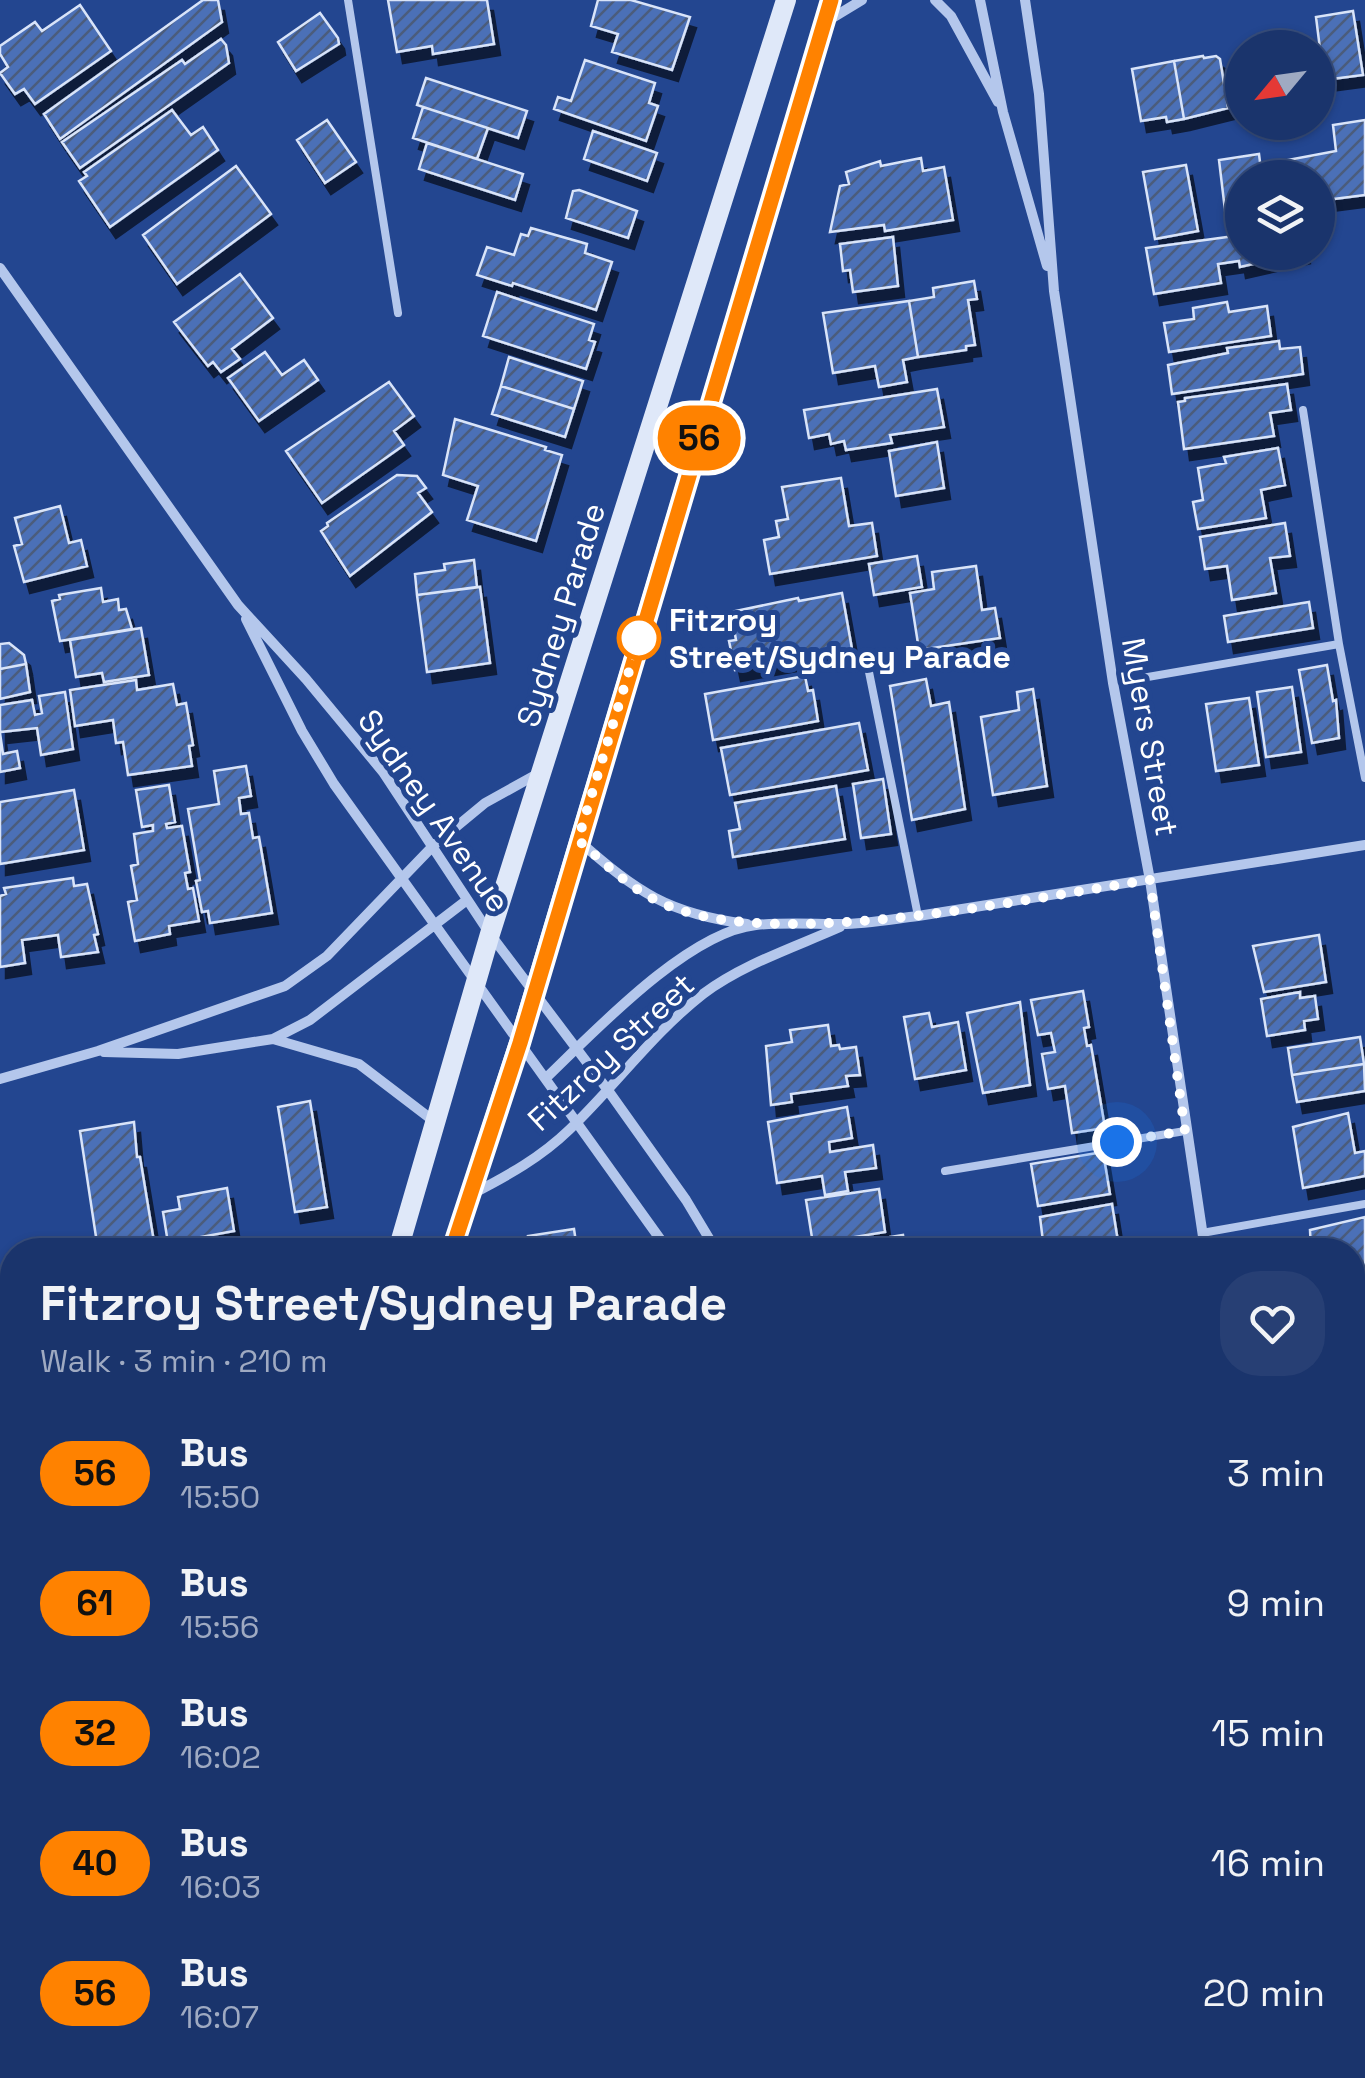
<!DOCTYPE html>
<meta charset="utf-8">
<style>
:root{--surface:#1a346c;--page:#273f74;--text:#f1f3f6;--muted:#9faac2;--line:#384f7f}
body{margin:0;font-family:"Space Grotesk",sans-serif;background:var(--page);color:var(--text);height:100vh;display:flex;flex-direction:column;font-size:38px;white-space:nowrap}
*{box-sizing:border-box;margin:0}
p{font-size:32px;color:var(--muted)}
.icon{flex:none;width:55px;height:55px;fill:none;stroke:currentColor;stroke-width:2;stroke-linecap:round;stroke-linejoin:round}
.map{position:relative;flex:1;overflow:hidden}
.sheet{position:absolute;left:0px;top:1238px;width:1365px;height:842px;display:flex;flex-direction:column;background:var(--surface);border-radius:40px 40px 0 0;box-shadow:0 2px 8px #0004,0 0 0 2px var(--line)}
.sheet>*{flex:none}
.badge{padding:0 20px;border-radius:32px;font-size:35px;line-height:65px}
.needle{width:65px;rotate:241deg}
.buttons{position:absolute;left:1225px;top:30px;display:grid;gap:20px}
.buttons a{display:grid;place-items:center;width:110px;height:110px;border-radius:50%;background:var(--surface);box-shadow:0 2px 8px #0004,0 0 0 2px var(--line);font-size:50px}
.you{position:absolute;width:50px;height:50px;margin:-25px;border:8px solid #fff;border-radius:50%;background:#1a73e8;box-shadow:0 0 0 15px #1a73e833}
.map>.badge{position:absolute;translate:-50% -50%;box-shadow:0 0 0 5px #fff}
.round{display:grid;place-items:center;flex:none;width:105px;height:105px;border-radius:40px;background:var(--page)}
.head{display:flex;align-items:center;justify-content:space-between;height:170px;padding:0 40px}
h1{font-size:48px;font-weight:600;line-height:75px}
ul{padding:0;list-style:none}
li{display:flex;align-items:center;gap:30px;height:130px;padding:0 40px}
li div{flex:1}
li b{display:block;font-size:38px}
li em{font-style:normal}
li .badge{min-width:110px;font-weight:700;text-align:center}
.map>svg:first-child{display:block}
</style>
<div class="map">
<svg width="1365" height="2078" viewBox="0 0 1365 2078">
<defs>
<pattern id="building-hatch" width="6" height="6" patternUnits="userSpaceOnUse" patternTransform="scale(2.5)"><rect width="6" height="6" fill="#4b70b7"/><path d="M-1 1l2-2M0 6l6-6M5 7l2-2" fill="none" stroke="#4c5c7c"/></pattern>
<filter id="shadow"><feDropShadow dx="6" dy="11" stdDeviation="0" flood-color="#0009"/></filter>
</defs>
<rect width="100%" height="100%" fill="#234690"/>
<path fill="url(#building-hatch)" stroke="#d9e4f9" stroke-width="2.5" filter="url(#shadow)" d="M203,0H218L222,22L60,139L44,114Z
M388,0H487L494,44L433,54L432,46L397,52Z
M598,0H631L690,17L672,70L612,52L618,34L591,26Z
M80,5L111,51L35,104L24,89L15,94L0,73L8,67L0,54V46L35,22L42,31Z
M1353,11L1363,75L1324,80L1322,68L1318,69L1320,49L1316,17Z
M320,13L338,38L339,44L296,71L278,42Z
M221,39L226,45L229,63L80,168L62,142L182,60L185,64Z
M1203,56L1204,58L1216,56L1220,59L1228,108L1184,119L1174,61Z
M585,60L655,83L649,103L658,106L646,141L554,109L558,97L571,101Z
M1174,61L1184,119L1167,122L1166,117L1141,121L1132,69Z
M426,78L527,111L518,138L417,105Z
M423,107L488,128L477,159L413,138Z
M172,110L191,135L203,127L218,150L110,227L79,181L87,176L84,172Z
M327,120L356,162L325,183L297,140Z
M1365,120V195L1318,201V178H1274L1272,163L1336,151L1333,125Z
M593,131L657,153L647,181L584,159Z
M427,143L523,174L515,200L419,169Z
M1259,154L1262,178H1242V225L1227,227L1219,160Z
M921,158L923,171L944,167L953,220L885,231L884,225L830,232L840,186L849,184L846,172L880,161L881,166Z
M1186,165L1198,231L1155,239L1143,172Z
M236,166L271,214L177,284L143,235Z
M579,190L637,211L628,238L566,218L573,191Z
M531,228L587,244L585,253L612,262L596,310L513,283L512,286L477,275L487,247L514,255L521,234L528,236Z
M1242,235V252H1305L1240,267L1239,261L1218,264L1221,283L1154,294L1146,248Z
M893,237L898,286L853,292L850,270L843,271L840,244Z
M240,274L273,318L232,349L240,359L221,372L213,362L208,366L174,322Z
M974,281L977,299L968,300L975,345L966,346V350L918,357L909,301L934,297L933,288Z
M497,292L594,324L589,340L595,342L586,369L483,336Z
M909,301L918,357L903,360L907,382L879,387L875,366L833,373L823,313Z
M1227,302L1229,312L1267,306L1271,336L1169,352L1164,323L1194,319L1193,308Z
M1279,341L1280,349L1300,347L1303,374L1172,394L1168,365L1228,353L1227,348Z
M265,352L282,375L304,360L318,380L259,421L228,378Z
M509,357L583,381L574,409L501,386Z
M389,382L414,416L394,431L404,445L322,503L286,451Z
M1287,384L1291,410L1270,413L1274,436L1184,449L1178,402L1185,401V398Z
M501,386L574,409L565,437L492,414Z
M937,389L944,427L890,435L892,443L846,450L844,441L831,444L829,434L809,438L804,410Z
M455,419L546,447L545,450L562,455L536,541L467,520L478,486L443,475Z
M937,442L944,488L896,496L889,451Z
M1278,448L1285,485L1261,490L1266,518L1198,529L1193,502L1203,500L1198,468L1226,463L1224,457Z
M397,475L417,476L426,488L418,493L432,512L350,576L321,531L328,526L327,523Z
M841,478L849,526L872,523L877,556L770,574L764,540L779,537L776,521L788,519L782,487Z
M60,506L69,543L81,540L87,566L24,582L14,546L22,544L15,518Z
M1285,523L1290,556L1270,558L1276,593L1232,600L1227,566L1205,569L1200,537Z
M917,556L922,587L874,595L869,564Z
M474,560L477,587L417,595L415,574L445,570L444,564Z
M976,566L982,610L995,608L1000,638L919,650L910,593L934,589L932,572Z
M480,587L490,663L427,672L417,595Z
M101,588L103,602L118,599L119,610L126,609L132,629L60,641L52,601L60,599L59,595Z
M842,593L852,649L735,670L729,641L736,640L731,612L798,598L799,601Z
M1309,602L1313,628L1228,642L1224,616Z
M141,628L149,675L104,682L102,673L76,677L70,640Z
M9,643L24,655L26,664L0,669V644Z
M26,664L30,692L0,699V669Z
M1327,665L1333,701L1336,700L1339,738L1312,743L1299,670Z
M805,676L808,691L813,690L818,721L713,740L705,694Z
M926,679L931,706L949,702L965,809L912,820L890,686Z
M136,680L137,690L173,684L177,705L186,703L193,745L189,746L192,766L128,775L123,742L116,743L113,720L75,726L70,690Z
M1292,687L1301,752L1266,757L1257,692Z
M1033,689L1047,786L993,795L981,717L1019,710L1017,692Z
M65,692L73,749L41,755L37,728L0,732V705L32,700L35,715L42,713L39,696Z
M1249,698L1259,765L1216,771L1206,704Z
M859,723L868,770L730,795L721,748Z
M0,733L3,754L17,751L20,768L0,772Z
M246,766L251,796L239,798L241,814L249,813L253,838L259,837L272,913L210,923L208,911L202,912L196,881L200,880L188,809L219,804L214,771Z
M883,779L891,834L861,838L853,784Z
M169,785L175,822L166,824L167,828L182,826L190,872L185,873L188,889L193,888L199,921L169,926L170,934L135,941L128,902L137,900L131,866L138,864L134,834L153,831V825L142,827L136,790Z
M836,786L845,839L733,857L729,831L740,829L735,803Z
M74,790L84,850L0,864V802Z
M73,878L74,886L87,884L98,934L94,935L98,952L61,957L58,935L22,940L25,963L0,967V896L6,894L4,888Z
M1319,935L1326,982L1264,992L1253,946Z
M1083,991L1089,1027L1084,1028L1087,1046L1091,1045L1105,1128L1072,1133L1065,1086L1048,1089L1042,1054L1055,1052L1051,1033L1038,1035L1031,1000Z
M1300,992V998L1315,996L1318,1019L1304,1021L1305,1030L1267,1036L1261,999Z
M1020,1002L1030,1085L983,1093L967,1013Z
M929,1013L932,1027L958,1022L966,1070L915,1079L904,1017Z
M828,1025L831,1046L839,1045L840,1049L856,1047L860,1075L846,1076L848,1086L791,1094L792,1102L771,1105L766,1046L792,1042L790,1030Z
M1360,1037L1364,1064L1292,1075L1288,1048Z
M1364,1064L1365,1091L1297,1102L1292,1075Z
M310,1101L327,1207L295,1212L278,1107Z
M847,1107L852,1138L829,1142L830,1152L873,1145L876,1168L845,1172L848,1191L825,1195L822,1176L777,1183L768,1122Z
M1348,1113L1355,1153L1365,1151V1176L1303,1188L1293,1127Z
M134,1122L137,1157H140L154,1242L98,1250L80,1131Z
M1103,1152L1110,1194L1038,1206L1031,1164Z
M227,1188L234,1231L168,1243L163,1212L180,1209L178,1197Z
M879,1189L885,1232L813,1244L806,1200Z
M1112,1204L1119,1248L1044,1250L1040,1217Z
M1365,1217V1275L1352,1277V1250H1311L1310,1230Z
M574,1229L577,1249L585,1250H530L528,1236Z
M903,1235L904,1242L912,1247L920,1246V1250H836L835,1246Z
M1365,1296V1347L1352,1349V1298Z
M1365,1358V1464L1358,1465L1352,1444V1360Z
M343,2068H393L389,2078H333L336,2070L342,2072Z
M506,2068H555L557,2078H508Z"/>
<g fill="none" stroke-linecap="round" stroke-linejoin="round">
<path stroke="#b4c7ec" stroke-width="8" d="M348,0L398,313
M1303,410L1339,644L1365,778
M869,672L918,916
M1113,683L1339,644
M945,1171L1185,1131
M1202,1233L1365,1204
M680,2068L682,2078
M400,2078L404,2068"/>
<path stroke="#b4c7ec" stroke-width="10" d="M935,0L951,16L998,102
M980,0L1003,112L1047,266
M1025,0L1039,94L1054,291L1113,683L1150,880L1205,1250
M829,20L862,0
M0,268L238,605L306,679L383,772L490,934L607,1089L686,1200L716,1250
M246,619L302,731L334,784L668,1250
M579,841C637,892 668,914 747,924
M273,1039L359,1064L435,1122
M104,1052L178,1054L273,1039L310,1020L467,900
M546,1078C595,1031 688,932 756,925C784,922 813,924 841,924C866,924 893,919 918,916L1365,845
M0,1079L98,1051L285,986L327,956L433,846L485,803L539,773
M474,1193C509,1175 541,1157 569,1130C615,1086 653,1033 703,994C743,964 795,947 840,927
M1352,1791L1365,1790
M1352,1882L1365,1878
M1333,2068L1335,2078"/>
<path stroke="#dfe8f9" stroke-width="20" d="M398,1250L490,934L786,0
M452,1250L519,1043L831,0
M0,1772L12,1840
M54,2068L56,2078
M146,2078L149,2068
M204,2078L207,2068"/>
</g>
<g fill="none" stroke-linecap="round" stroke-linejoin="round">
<defs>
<path id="line" d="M452,1250L520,1043L831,0"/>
</defs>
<use href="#line" stroke="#fff" stroke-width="22"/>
<use href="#line" stroke="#ff8200" stroke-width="15"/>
<path stroke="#fff" stroke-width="10" stroke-dasharray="0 18" d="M639,638L578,840C607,865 634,893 671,907C713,922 755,924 799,924C917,922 1034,898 1150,880L1185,1131L1117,1142"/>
</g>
<circle fill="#fff" stroke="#ff8200" stroke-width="5" cx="639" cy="638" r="20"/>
<g text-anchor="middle" stroke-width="10" stroke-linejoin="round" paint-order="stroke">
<g font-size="32" fill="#fff" stroke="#234690">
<text transform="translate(561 615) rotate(-73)" y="11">Sydney Parade</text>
<text transform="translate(1150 737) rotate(80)" y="11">Myers Street</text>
<text transform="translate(434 811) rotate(55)" y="11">Sydney Avenue</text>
<text transform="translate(611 1052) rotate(-43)" y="11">Fitzroy Street</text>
</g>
<g font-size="32" font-weight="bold" fill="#fff" stroke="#234690" text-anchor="start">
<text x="669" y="631">Fitzroy<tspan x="669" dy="37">Street/Sydney Parade</tspan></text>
</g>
</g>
</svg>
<div class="buttons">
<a><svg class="needle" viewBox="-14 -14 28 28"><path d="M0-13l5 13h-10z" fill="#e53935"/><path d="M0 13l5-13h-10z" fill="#9faac2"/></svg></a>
<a><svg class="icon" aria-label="layers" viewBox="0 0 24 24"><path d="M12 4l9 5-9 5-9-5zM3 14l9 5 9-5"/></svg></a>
</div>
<div class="you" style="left:1117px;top:1142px"></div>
<b class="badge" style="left:699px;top:438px;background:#ff8200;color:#111">56</b>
<section class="sheet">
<div class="head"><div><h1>Fitzroy Street/Sydney Parade</h1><p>Walk · 3 min · 210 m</p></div><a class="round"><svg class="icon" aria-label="heart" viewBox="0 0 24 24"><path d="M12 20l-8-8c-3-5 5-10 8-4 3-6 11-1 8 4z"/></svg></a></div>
<ul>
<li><span class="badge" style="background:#ff8200;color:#111">56</span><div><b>Bus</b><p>15:50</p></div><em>3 min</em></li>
<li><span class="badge" style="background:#ff8200;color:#111">61</span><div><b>Bus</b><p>15:56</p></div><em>9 min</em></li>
<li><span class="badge" style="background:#ff8200;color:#111">32</span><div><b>Bus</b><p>16:02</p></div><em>15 min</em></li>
<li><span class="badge" style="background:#ff8200;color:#111">40</span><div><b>Bus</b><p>16:03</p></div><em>16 min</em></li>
<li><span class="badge" style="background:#ff8200;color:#111">56</span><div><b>Bus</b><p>16:07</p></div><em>20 min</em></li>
</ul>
</section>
</div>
